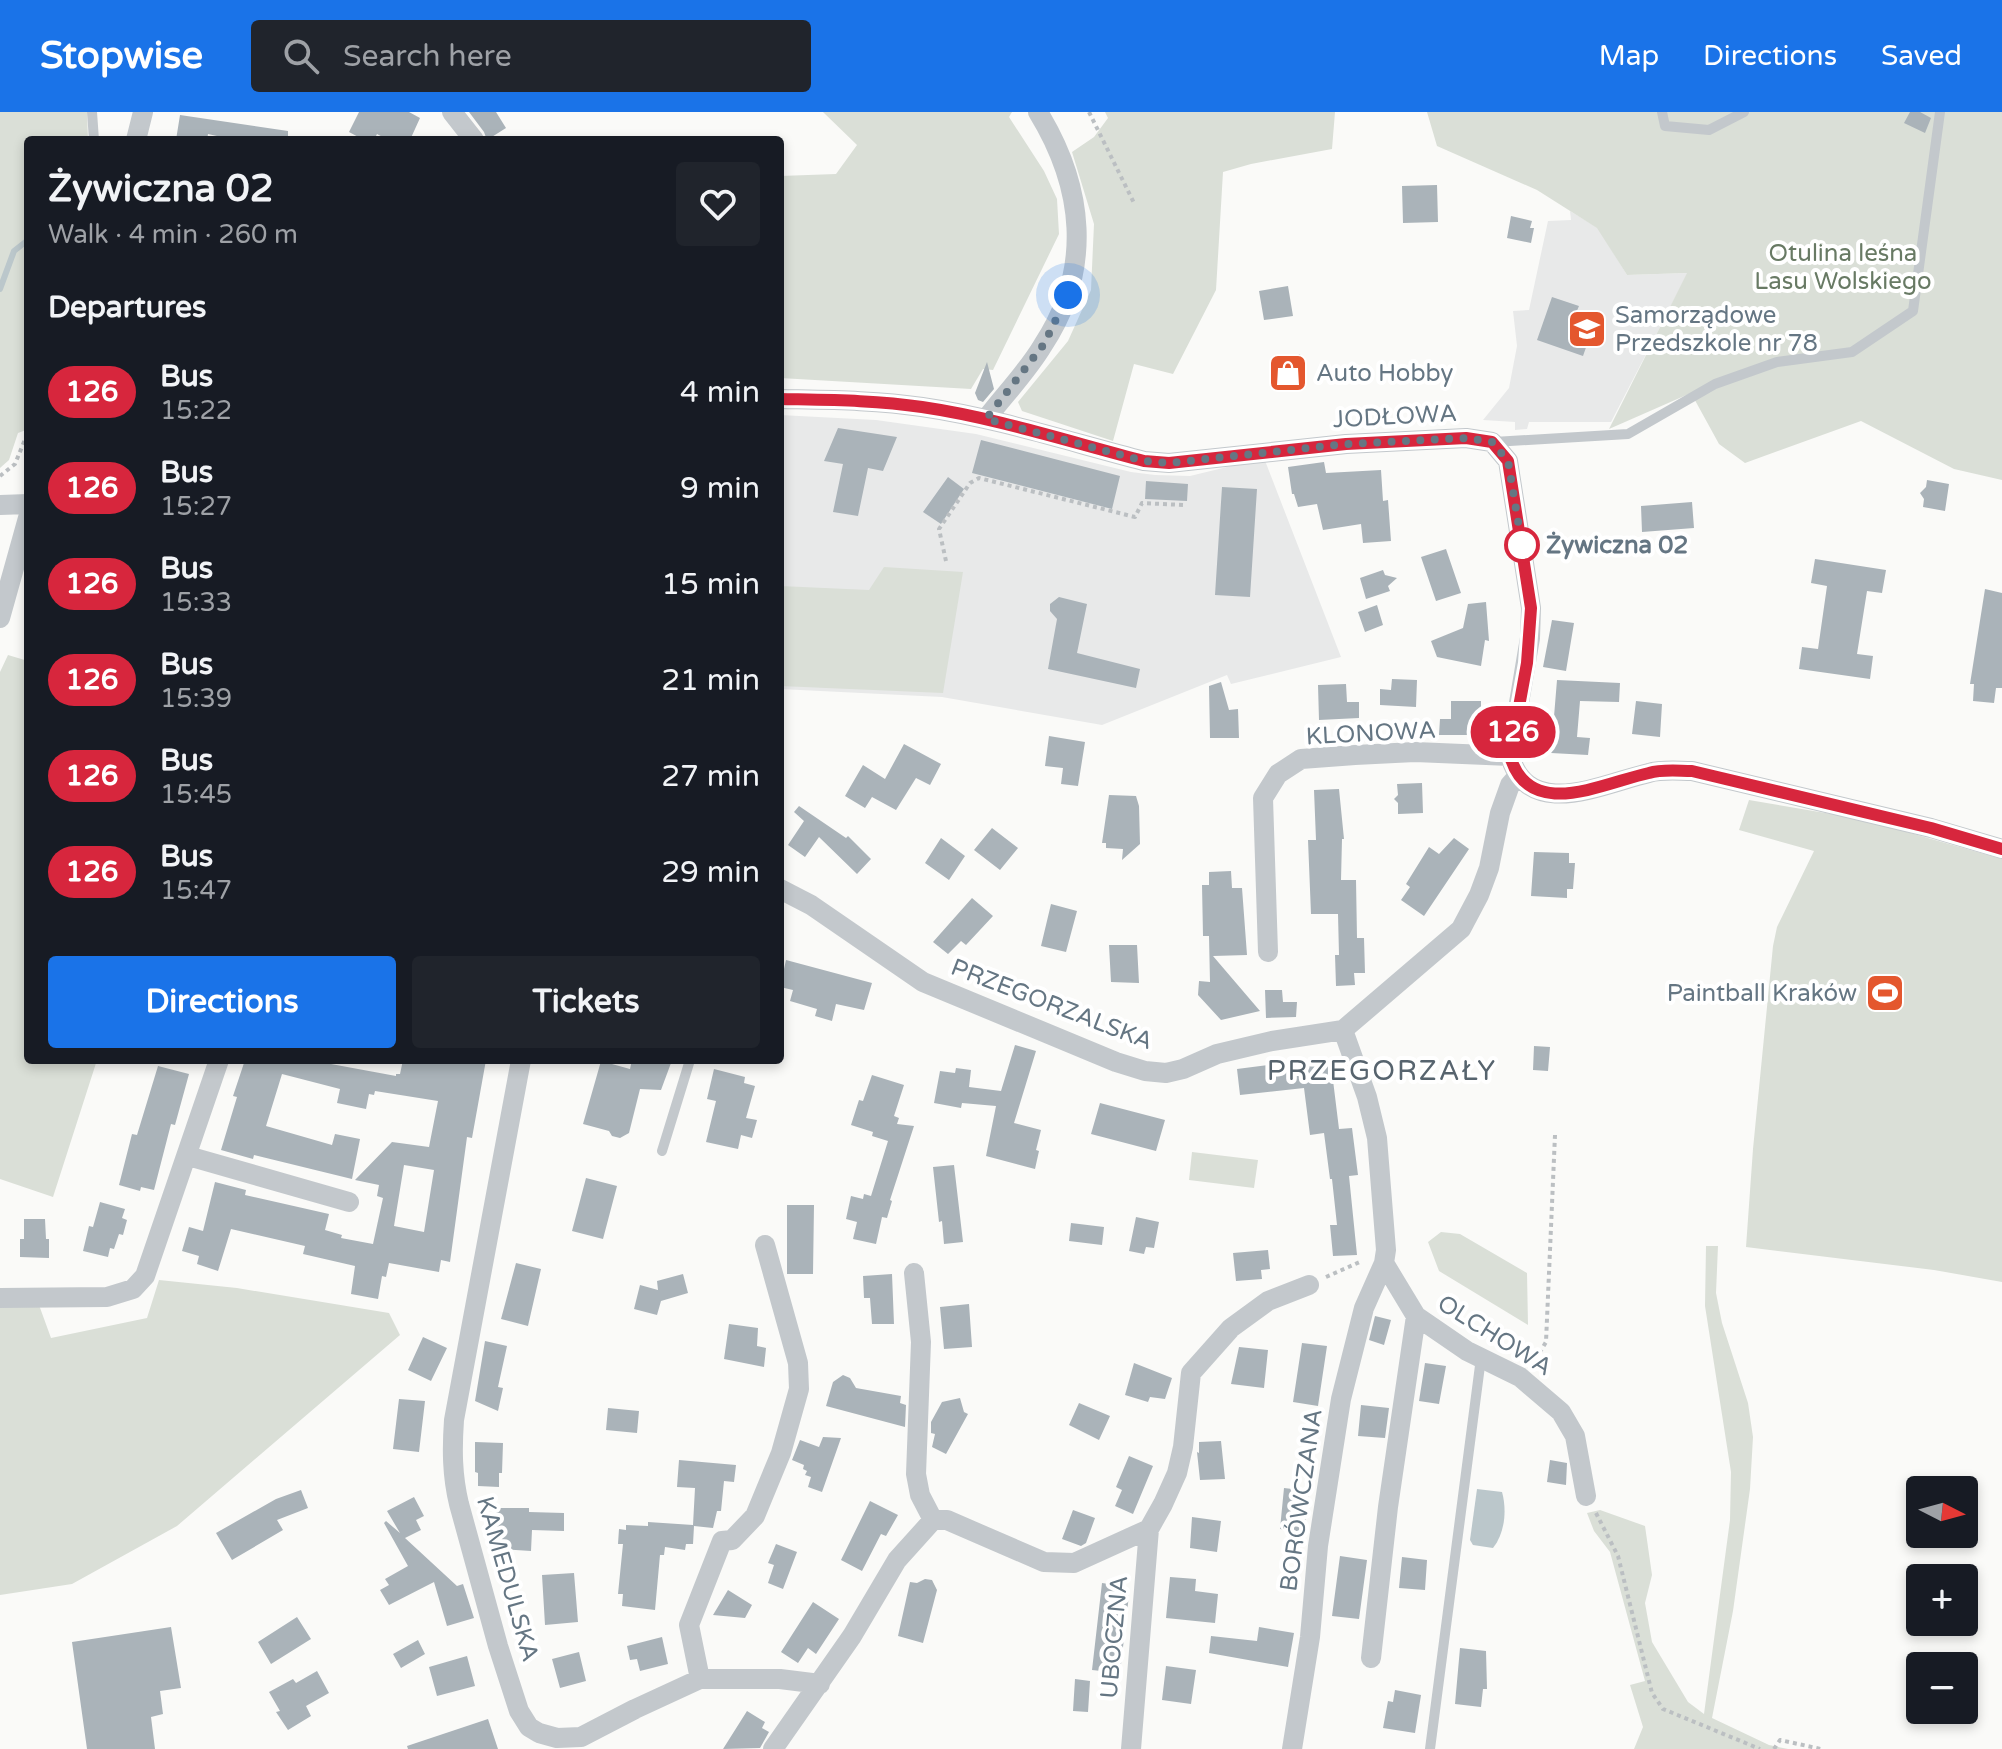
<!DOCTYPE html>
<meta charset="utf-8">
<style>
:root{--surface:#171b24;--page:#20242c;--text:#f1f3f6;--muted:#9ea1a6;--accent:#1a73e8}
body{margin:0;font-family:"Varela Round",sans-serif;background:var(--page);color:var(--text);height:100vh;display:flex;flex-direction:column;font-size:30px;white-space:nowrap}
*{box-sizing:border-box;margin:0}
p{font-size:26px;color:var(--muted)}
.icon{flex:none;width:44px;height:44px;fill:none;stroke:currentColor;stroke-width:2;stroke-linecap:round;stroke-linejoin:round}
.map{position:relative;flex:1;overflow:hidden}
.panel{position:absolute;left:24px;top:24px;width:760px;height:928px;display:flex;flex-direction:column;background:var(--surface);border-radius:8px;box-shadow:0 4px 12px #0003}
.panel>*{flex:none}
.badge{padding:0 16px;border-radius:26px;font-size:28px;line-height:52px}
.needle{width:52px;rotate:96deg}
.buttons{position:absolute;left:1906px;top:1364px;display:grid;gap:16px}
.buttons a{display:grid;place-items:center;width:72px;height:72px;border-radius:8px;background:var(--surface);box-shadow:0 4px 12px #0003;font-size:40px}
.you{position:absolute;width:40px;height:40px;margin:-20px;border:6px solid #fff;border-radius:50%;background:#1a73e8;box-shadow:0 0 0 12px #1a73e833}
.map>.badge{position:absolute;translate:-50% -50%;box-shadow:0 0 0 4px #fff}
h2{padding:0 24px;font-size:30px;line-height:72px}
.round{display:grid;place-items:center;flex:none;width:84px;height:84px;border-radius:8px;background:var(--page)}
.overview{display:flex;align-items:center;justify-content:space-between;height:136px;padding:0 24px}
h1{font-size:38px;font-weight:700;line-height:60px}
.primary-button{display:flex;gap:16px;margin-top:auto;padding:16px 24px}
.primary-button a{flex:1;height:92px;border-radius:8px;background:var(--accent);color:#fff;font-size:32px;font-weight:700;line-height:92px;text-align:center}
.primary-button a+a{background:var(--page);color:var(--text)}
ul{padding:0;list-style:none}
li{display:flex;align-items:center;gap:24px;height:96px;padding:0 24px}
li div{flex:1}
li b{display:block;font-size:30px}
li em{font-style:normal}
li .badge{min-width:88px;font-weight:700;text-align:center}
header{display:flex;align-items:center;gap:48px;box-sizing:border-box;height:112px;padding:0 40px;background:var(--accent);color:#fff}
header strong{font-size:38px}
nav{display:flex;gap:44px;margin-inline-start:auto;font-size:28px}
.search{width:560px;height:72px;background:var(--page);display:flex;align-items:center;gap:20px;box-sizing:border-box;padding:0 28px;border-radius:8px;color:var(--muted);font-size:30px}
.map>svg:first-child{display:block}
</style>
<header>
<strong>Stopwise</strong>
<div class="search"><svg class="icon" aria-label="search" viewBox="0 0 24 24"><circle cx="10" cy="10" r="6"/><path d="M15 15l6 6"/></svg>Search here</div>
<nav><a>Map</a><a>Directions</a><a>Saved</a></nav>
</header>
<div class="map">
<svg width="2002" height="1637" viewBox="0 0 2002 1637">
<rect width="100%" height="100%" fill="#fafaf8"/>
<path fill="#e8e9e9" d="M1570,99L1598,116L1627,163L1688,161L1611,310H1529L1527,317L1515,318V310L1483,308L1509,276L1517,234L1513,199L1529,198L1548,109L1571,108Z
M780,303L876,308L976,322L1131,360L1155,363L1190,364L1264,346L1341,545L1231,572L1227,563L1102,613L942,585L780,577Z"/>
<path fill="#dadfd7" d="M0,0H87L88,28H28V311L26,318L18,321L9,348L0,356Z
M823,0H1012L1009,5L1044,59L1057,87L1059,122L993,258L983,257L971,277L780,266V64L836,62L857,33Z
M1105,0H1335L1332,37L1251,52L1223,60L1216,178L1173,262L1134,252L1113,329L1022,299L1018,290L1068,229L1091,178L1094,112L1072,40L1094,25L1108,6Z
M1427,0H2002V368L1954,357L1861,309L1745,351L1719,332L1691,281L1609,317L1687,161L1627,163L1597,116L1537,78L1437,34Z
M884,455L963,460L943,581L780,574V474L869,478Z
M8,543L28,549V948H97L53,1085L0,1067V560Z
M1749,688L1861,707L2002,747V1170L1934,1158L1746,1135L1753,1037L1773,834L1777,815L1814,739L1739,718Z
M1192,1040L1258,1048L1254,1076L1189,1068Z
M1441,1120L1460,1122L1527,1161L1528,1213L1439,1159L1428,1130Z
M1706,1134H1718L1716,1181L1722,1211L1748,1291L1753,1325L1750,1377L1733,1499L1712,1606L1769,1633L1788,1637H1634L1643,1615L1630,1573L1645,1569L1610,1440L1594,1419L1587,1401L1600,1398L1645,1414L1652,1463L1645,1491L1652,1530L1688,1590L1704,1602L1730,1408L1731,1360L1705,1194Z
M159,1168L237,1176L389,1201L400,1223L177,1414L72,1472L0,1483V1192L39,1193L51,1226L147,1206Z"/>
<path fill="#bbc7cb" d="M1477,1377L1502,1380C1507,1398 1505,1421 1493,1436L1473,1433L1470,1428Z"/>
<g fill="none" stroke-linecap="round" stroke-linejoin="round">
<path stroke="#bbc7cb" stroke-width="6" d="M0,177L14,139L28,128"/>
</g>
<path fill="#aab3b9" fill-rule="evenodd" d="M359,0H409L420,6L410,28H388L377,22L374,28H364L349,20Z
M469,0H496L506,16L487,28L484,20Z
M1910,0H1920L1931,6L1925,21L1904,11Z
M180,3L288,19V28H235L208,22L207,28H176Z
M1437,73L1438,110L1403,111L1402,74Z
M1511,104L1532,109L1530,116H1534L1531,131L1507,126Z
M1288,174L1293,204L1264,208L1259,179Z
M1552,185L1579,194L1576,201L1596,207L1583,244L1537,228Z
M1300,242L1305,271L1282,275L1278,246Z
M987,250L994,277L983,290L978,288L975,281Z
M838,316L897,325L883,359L868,356L858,404L833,400L843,352L824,349Z
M981,328L1120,364L1112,397L972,361Z
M1324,350L1326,361L1381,358L1383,389L1388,388L1391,429L1363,431L1361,412L1323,418L1317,392L1298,395L1294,382H1292L1288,355Z
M948,365L964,377L941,412L923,400Z
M1927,368L1949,372L1945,399L1923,395L1924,387L1920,381L1926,375Z
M1146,369L1188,372L1187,389L1145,387Z
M1222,375L1257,377L1250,485L1215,483Z
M1692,390L1694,416L1642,420L1641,394Z
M1446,437L1461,481L1436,489L1421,445Z
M1815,447L1886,458L1882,481L1867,479L1857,542L1873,544L1870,567L1799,557L1802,535L1818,537L1827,474L1811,471Z
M1383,458L1385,463L1397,466L1388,474L1390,479L1366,487L1360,466Z
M1985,477L2002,481V576H1996L1994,591L1973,589L1974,572H1970Z
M1059,485L1087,492L1077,541L1140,557L1136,576L1048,557L1057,507L1050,499V492Z
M1486,490L1489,529L1485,528L1481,554L1437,545L1431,529L1463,516L1468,492Z
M1377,493L1383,513L1365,520L1358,500Z
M1552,508L1574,511L1566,559L1543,555Z
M1392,567L1417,568L1416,595L1380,593V577L1391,578Z
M1557,568L1620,571L1619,590L1580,589L1577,625L1590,626L1588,643L1551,641Z
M1221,570L1229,598L1238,597L1239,626H1210L1209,574Z
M1346,572L1347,590H1359V606L1319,608L1318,573Z
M1451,589H1481V623H1439L1440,607H1451Z
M1636,589L1662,592L1660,625L1632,622Z
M1049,624L1085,630L1078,674L1061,672L1063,656L1045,654Z
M904,632L941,652L930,673L916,666L896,698L872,685L865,696L845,684L863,653L885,667Z
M1422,671L1423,701L1398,702V691L1394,687L1398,683L1397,672Z
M1339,677L1344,727H1342L1341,768H1356L1357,826H1364L1365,861H1354L1355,873L1336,874L1335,843H1339L1338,802H1311L1308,728H1316L1314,678Z
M1109,683L1136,684L1139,694L1140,732L1122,748L1123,737L1106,736V731H1102Z
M799,694L846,726L848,724L871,747L857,762L819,725L805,745L788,733L804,709L794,700Z
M992,716L1018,736L1000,758L974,738Z
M941,726L965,744L949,768L925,751Z
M1454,726L1469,737L1424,804L1401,788L1410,775L1406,772L1429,735L1439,742Z
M1534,740L1569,741V751H1575L1573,777H1567V786L1531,784Z
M1231,759L1232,776H1242L1247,843L1213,844L1260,899L1221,908L1198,883L1199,869L1210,870L1209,824H1203L1202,773H1209V760Z
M972,786L993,804L966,833L961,829L948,842L933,830Z
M1051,792L1077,799L1066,840L1041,834Z
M1109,833H1137L1139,871L1111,870Z
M786,848L872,871L864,898L836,892L832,909L815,904L817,897L790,889L793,878L780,875Z
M1265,878H1282L1283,890H1297L1296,905L1266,906Z
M1015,933L1036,939L1014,1011L1041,1018L1036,1038L1039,1039L1035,1057L986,1044L996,994L962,991L961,996L934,991L940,959L955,961L956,956L971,958L969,975L1001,979Z
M1534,934L1550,935L1548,959L1533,958Z
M245,948H332L331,952L396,964V962H400L403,948H486L472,1026L467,1025L450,1150L441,1148L439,1160L389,1151L386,1165L382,1164L378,1187L351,1182L355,1154L303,1142L305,1134L231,1117L218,1159L197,1152L199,1144L182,1139L189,1115L203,1119L215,1070L246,1078L245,1083L329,1102L325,1118L342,1123L341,1126L373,1132L383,1086L377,1084L379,1073L355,1068L392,1030L429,1035L438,989L375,979L374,983L369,982L366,997L337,991L340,977L282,962L266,1014L332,1033L335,1022L360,1027L352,1067L254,1043L253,1047L221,1038L237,985L233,984ZM404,1053L434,1058L424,1120L394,1114Z
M632,948L671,951L661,978L640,977L629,1021L620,1026L612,1024L609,1019L583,1012L601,949L630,957Z
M1275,952L1276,958L1331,952L1339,1017L1352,1016L1358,1063L1349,1064L1357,1143L1333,1144L1330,1113H1337L1332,1067H1330L1324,1021L1310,1023L1304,976L1240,983L1237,957Z
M158,954L189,962L175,1013L171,1012L154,1078L141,1075L140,1079L119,1073L132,1022L137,1023Z
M714,957L745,965L744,971L755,974L746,1006L757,1008L752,1026L741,1023L738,1037L706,1030L716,989L707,987Z
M872,963L904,973L894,1004L899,1006L897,1012L914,1014L890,1088L892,1089L887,1106L882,1105L876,1132L853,1127L857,1110L846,1107L851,1084L863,1087L864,1082L871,1084L888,1029L872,1024L873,1020L851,1013L859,988L863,989Z
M1100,991L1165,1008L1156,1039L1091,1022Z
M954,1053L963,1130L944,1132L942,1109L939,1110L933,1055Z
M586,1066L617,1074L603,1127L572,1119Z
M100,1090L125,1097L122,1106L127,1108L123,1123L119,1122L114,1137L110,1136L108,1145L83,1139L89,1114L93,1115Z
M787,1093H814L813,1162H787Z
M1136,1105L1159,1110L1154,1136L1146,1135L1144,1142L1129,1139Z
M24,1107H45L46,1127H49V1146L20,1145V1127H24Z
M1071,1111L1104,1115L1102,1133L1069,1129Z
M1268,1138L1270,1157L1261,1158L1262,1167L1236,1169L1233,1141Z
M516,1151L541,1157L528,1214L501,1207Z
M683,1162L688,1181L661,1189L657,1203L634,1197L640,1173L658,1178L657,1169Z
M892,1162L894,1212H872L870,1186H864L863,1164Z
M969,1192L972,1235L944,1237L940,1195Z
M1375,1204L1391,1208L1384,1233L1369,1228Z
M729,1212L758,1216L757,1234L766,1236L764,1255L724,1247Z
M423,1225L447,1236L431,1269L408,1258Z
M485,1229L507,1234L498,1275L503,1276L498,1299L475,1289Z
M1302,1231L1327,1234L1318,1294L1293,1290Z
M1239,1235L1268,1238L1264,1276L1231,1272Z
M1134,1251L1172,1266L1165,1287L1150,1285L1148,1290L1125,1283Z
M1425,1251L1446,1254L1439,1292L1419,1289Z
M843,1263L850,1266L856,1276L901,1284L900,1291L906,1293L905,1315L826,1294L833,1270Z
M960,1286L964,1300L968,1302L946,1342L932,1335L935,1322L931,1321V1310L942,1290Z
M399,1287L425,1289L419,1340L393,1337Z
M1079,1291L1110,1304L1099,1328L1069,1313Z
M1361,1293L1389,1296L1385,1326L1358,1324Z
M608,1296L639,1299L637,1321L606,1318Z
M823,1325L841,1326L822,1380L808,1375L811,1365L805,1363L807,1359L803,1357L804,1353L792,1348L800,1328L819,1335Z
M1221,1329L1225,1367L1200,1368L1197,1340L1199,1341V1330Z
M475,1330L503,1331L502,1361H499V1375L478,1374V1361L475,1360Z
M1129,1344L1153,1354L1133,1402L1115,1394L1122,1378L1116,1375Z
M679,1348L736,1353L734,1370L724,1369L721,1399H717L713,1416L694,1414L693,1432H686L685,1438L665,1435L664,1443H660L655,1498L622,1494L623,1482H618L623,1432H618L619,1417L626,1418V1413L648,1414V1410L693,1413L695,1376L677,1375Z
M1550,1348L1567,1351L1566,1373L1547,1370Z
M1284,1376L1309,1379L1304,1420L1280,1417Z
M301,1378L308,1396L277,1408L283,1418L232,1448L216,1421L276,1387Z
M414,1385L424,1404L416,1408L421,1418L405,1426L457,1474L463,1472L474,1506L447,1514L434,1470L389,1493L380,1478L389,1473L385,1467L408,1454L384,1411L386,1409L400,1421L387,1399Z
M870,1389L898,1403L886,1424L881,1422L862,1459L841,1448Z
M496,1396H529V1400L564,1401V1419L532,1418L531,1439L498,1437L499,1418H495Z
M1073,1398L1095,1406L1086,1431L1081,1434L1062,1427Z
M1192,1405L1221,1409L1217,1440L1190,1436Z
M776,1432L797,1440L783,1477L768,1471L774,1453L768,1451Z
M1340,1444L1367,1448L1359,1507L1332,1504Z
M1402,1445L1427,1448L1425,1478L1399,1476Z
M574,1461L578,1510L545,1513L542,1463Z
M1170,1465L1196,1467L1195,1479L1218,1482L1215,1511L1166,1506Z
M925,1467L932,1468L937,1478L923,1531L898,1524L910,1470L917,1471Z
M1102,1471L1116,1473V1481L1129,1483L1120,1561L1092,1558Z
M728,1478L752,1493L745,1506L713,1503Z
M813,1490L839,1507L816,1542L808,1536L798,1551L781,1540Z
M297,1505L311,1527L271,1552L258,1530Z
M171,1515L181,1576L160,1579L163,1602L151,1605L155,1637H87L72,1530Z
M1259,1515L1294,1521L1288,1555L1209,1541L1211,1524L1257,1529Z
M662,1525L668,1552L640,1559L637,1547L630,1548L627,1534Z
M418,1528L425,1542L401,1556L393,1542Z
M1460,1536L1486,1539L1487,1577H1483L1481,1595L1455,1592Z
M579,1540L586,1569L560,1576L552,1547Z
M467,1544L475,1574L437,1584L429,1555Z
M1166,1554L1196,1558L1191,1592L1162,1588Z
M317,1559L329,1581L306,1594L311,1604L288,1618L276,1600L280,1599L269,1580L293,1567L296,1571Z
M1075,1567L1090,1569L1088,1600L1073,1599Z
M1395,1578L1421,1583L1415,1621L1383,1616L1388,1589L1393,1590Z
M747,1599L765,1610L762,1616L769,1620L760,1636L723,1637Z
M488,1607L498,1637H408L407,1634Z"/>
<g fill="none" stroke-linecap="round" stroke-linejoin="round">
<path stroke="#bbbfc2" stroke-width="4" stroke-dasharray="4 4" stroke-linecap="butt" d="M1089,0L1134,91
M0,364L15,352L28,320
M946,449L939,417L970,371L979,366L1135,405L1142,391L1183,393
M1326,1165L1362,1149
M1527,1247H1536L1546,1230L1555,1023
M1596,1401L1618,1444L1652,1581L1663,1597L1760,1637
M1774,1637L1780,1628L1821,1637"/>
<path stroke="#c3c8cc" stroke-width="10" d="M92,0L94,28
M1662,0L1665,14L1709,18L1744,0
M1494,330L1628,322L1715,272L1777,250L1852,240L1913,199L1940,0
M662,1039L690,948
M1430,1637L1481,1246"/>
<path stroke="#c3c8cc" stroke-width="20" d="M452,0L474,28
M136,28L143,0
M780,287C827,288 875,288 922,295C997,306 1070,330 1144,349L1169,351L1346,332L1466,326L1492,330L1508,349L1531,496L1530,526L1510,644C1529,710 1604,671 1649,661C1662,657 1678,659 1692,659L1931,716L2002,737
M986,307C1005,282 1027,260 1043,233C1093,157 1084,75 1038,0
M0,393L28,392
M0,506L28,406
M780,777L811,793L923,870L1116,950L1145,959L1166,961L1183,957L1217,942L1272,929L1343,918L1461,817L1479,783L1489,756L1500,701L1510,673L1518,664
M1268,840L1263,686L1278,662L1301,647L1355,643L1415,640L1510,644
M521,948L454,1308C452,1337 452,1363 459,1392L498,1534L519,1599L529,1615L539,1621L557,1626L581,1625L635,1597L700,1567H780L820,1572
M188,1044L349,1090
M1384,1151L1416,1204L1467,1239L1520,1265L1561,1300L1575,1324L1586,1384
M914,1161L921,1230L916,1362L920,1383L933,1408
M0,1186L107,1185L133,1177L145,1164L219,948
M1371,1546L1388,1395L1416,1204
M700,1567L689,1513L722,1429L732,1428L755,1404L781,1341L799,1277L798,1251L765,1133
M773,1637L852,1524L897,1448L933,1408H947L1044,1450L1074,1451L1149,1417L1163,1392L1177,1361L1183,1335L1191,1261L1231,1216L1268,1189L1309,1173
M1131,1637L1149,1417
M1292,1637L1310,1525L1318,1434L1341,1287L1364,1196L1384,1151L1386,1138L1377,1026L1367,985L1343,918"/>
</g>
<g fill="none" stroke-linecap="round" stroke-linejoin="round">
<defs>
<path id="line" d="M780,287C827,288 875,288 922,295C997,306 1070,330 1144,349L1169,351L1346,332L1466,326L1492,330L1508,349L1531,496L1527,551L1510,644C1529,710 1603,671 1649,661C1662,657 1678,659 1692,659L1931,716L2002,737"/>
</defs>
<use href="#line" stroke="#fff" stroke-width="18"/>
<use href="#line" stroke="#d7263d" stroke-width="12"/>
<path stroke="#657683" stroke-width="8" stroke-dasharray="0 14.4" d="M1068,183L1044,232L986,307L1144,349L1169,351L1346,332L1466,326L1492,330L1508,349L1522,433"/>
</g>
<defs>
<symbol id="school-square" viewBox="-11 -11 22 22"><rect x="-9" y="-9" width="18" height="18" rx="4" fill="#e4572e" stroke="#fff"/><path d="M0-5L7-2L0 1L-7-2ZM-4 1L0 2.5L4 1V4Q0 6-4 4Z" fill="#fff"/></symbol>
<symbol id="shop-square" viewBox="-11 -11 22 22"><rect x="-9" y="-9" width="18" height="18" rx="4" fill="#e4572e" stroke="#fff"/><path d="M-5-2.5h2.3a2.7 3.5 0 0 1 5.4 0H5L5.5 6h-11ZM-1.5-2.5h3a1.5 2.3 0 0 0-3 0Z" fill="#fff"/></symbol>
<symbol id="stadium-square" viewBox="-11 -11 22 22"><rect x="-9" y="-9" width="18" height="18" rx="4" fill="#e4572e" stroke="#fff"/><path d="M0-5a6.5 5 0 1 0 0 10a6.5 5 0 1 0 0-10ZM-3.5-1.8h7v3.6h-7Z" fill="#fff"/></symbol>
</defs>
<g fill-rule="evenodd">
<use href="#school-square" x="1565" y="195" width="44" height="44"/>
<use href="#shop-square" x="1266" y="239" width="44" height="44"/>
<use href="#stadium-square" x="1863" y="859" width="44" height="44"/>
</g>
<circle fill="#fff" stroke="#d7263d" stroke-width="4" cx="1522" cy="433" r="16"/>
<g text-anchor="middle" stroke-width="8" stroke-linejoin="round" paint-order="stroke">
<g font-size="24" fill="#687a64" stroke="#fff">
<text x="1843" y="149">Otulina leśna<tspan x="1843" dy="28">Lasu Wolskiego</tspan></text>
</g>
<g font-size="24" fill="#657683" stroke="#fff" text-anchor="start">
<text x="1615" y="211">Samorządowe<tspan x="1615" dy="28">Przedszkole nr 78</tspan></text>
<text x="1316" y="269">Auto Hobby</text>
<text x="1857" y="889" text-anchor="end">Paintball Kraków</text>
</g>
<g font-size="24" fill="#657683" stroke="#fff">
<text transform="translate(1395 304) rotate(-3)" y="8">JODŁOWA</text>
<text transform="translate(1371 621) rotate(-3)" y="8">KLONOWA</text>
<text transform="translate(1052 892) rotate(21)" y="8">PRZEGORZALSKA</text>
<text transform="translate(1495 1223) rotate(32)" y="8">OLCHOWA</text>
<text transform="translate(1301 1388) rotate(-82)" y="8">BORÓWCZANA</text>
<text transform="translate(508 1467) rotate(74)" y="8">KAMEDULSKA</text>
<text transform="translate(1114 1525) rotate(-85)" y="8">UBOCZNA</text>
</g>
<g font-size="24" font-weight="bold" fill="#657683" stroke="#fff" text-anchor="start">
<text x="1546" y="441">Żywiczna 02</text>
</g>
<g font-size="28" letter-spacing="2" fill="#57646e" stroke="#fff">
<text x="1382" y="968">PRZEGORZAŁY</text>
</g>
</g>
</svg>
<div class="buttons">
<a><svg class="needle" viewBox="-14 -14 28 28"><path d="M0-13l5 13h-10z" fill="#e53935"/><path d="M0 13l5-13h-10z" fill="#9ea1a6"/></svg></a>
<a>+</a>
<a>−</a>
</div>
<div class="you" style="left:1068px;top:183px"></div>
<b class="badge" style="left:1513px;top:620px;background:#d7263d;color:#fff">126</b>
<section class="panel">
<div class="overview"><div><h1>Żywiczna 02</h1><p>Walk · 4 min · 260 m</p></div><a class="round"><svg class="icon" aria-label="heart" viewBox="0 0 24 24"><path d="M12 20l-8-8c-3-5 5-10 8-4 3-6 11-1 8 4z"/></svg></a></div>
<h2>Departures</h2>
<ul>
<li><span class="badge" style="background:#d7263d;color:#fff">126</span><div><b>Bus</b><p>15:22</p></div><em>4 min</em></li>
<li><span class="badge" style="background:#d7263d;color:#fff">126</span><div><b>Bus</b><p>15:27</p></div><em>9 min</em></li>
<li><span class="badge" style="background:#d7263d;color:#fff">126</span><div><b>Bus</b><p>15:33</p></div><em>15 min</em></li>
<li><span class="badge" style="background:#d7263d;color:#fff">126</span><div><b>Bus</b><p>15:39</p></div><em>21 min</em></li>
<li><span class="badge" style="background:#d7263d;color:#fff">126</span><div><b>Bus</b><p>15:45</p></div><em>27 min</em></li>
<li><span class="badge" style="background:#d7263d;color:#fff">126</span><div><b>Bus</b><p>15:47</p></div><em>29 min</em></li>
</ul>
<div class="primary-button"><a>Directions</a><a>Tickets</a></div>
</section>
</div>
